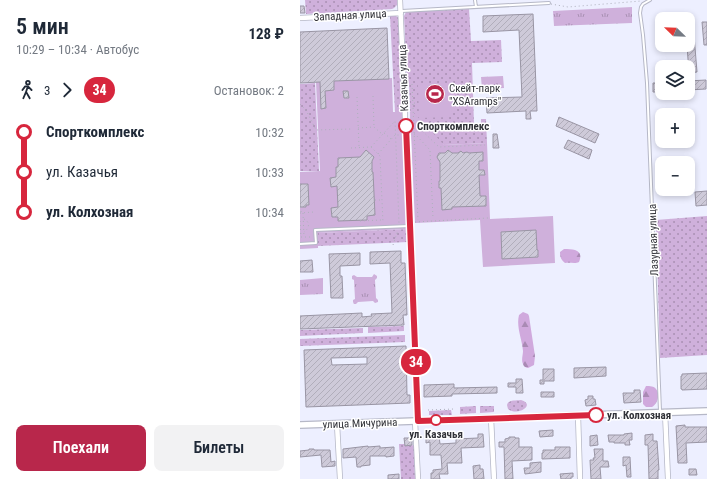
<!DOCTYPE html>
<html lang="ru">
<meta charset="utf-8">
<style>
:root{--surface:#fff;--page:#f2f2f3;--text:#1f2937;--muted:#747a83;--accent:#b8274b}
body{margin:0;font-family:"Roboto Condensed",sans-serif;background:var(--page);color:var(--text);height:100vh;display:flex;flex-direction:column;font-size:15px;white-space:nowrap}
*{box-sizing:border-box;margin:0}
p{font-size:13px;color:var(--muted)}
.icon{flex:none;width:22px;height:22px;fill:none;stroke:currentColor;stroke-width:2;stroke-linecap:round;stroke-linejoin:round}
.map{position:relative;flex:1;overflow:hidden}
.panel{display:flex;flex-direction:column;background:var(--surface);width:300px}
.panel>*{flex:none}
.badge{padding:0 8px;border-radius:13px;font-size:14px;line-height:26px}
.needle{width:26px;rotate:293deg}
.buttons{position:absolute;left:355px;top:12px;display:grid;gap:8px}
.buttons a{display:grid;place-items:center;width:40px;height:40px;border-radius:8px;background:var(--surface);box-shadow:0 2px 6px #0003;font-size:20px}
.map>.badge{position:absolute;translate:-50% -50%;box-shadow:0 0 0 2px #fff}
.legs{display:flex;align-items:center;gap:6px;height:44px;padding:0 16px;font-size:13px}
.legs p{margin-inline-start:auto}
.head{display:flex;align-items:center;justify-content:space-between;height:68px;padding:0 16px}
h1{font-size:22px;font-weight:600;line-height:30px}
.primary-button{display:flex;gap:8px;margin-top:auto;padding:8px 16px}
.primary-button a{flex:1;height:46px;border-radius:8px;background:var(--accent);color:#fff;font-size:16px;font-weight:600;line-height:46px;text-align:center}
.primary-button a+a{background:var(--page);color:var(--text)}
ul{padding:0 16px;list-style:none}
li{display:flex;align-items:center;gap:14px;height:40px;font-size:15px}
li i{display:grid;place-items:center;width:6px;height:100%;margin:0 5px;background:currentColor}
li i::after{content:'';width:10px;height:10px;margin:-5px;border:3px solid;border-radius:50%;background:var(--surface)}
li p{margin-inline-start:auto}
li:first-child i{background:linear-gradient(#0000 50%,currentColor 0)}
li:last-child i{background:linear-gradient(currentColor 50%,#0000 0)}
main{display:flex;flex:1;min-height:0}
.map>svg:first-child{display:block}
</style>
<main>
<section class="panel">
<div class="head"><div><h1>5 мин</h1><p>10:29 – 10:34 · Автобус</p></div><b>128 ₽</b></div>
<div class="legs"><svg class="icon" aria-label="walk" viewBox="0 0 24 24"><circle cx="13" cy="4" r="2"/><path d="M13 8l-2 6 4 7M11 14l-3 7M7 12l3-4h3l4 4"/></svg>3<svg class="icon" aria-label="forward" viewBox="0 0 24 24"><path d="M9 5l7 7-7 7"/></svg><b class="badge" style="background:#d7263d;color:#fff">34</b><p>Остановок: 2</p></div>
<ul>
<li><i style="color:#d7263d"></i><b>Спорткомплекс</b><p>10:32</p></li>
<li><i style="color:#d7263d"></i><span>ул. Казачья</span><p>10:33</p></li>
<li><i style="color:#d7263d"></i><b>ул. Колхозная</b><p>10:34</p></li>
</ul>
<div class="primary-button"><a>Поехали</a><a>Билеты</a></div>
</section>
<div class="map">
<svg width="407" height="479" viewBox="0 0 407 479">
<defs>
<pattern id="grass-dots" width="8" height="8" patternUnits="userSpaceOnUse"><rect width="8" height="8" fill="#cfb0db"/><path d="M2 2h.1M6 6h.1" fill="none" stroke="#a990b3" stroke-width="1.8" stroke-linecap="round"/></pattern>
<pattern id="forest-firs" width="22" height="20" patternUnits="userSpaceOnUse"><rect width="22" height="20" fill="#d0a9dd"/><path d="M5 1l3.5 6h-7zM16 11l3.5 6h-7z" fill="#a98ab4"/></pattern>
<pattern id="park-tufts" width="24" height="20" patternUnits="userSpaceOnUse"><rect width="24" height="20" fill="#cfb0db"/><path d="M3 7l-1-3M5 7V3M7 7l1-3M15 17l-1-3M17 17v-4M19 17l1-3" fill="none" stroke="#a990b3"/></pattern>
<pattern id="building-hatch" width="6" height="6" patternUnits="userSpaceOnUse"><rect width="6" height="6" fill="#cecad9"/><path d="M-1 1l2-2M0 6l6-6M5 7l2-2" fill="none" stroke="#b1aebb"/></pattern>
</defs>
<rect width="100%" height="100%" fill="#edefff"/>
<path fill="url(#grass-dots)" d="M5,0H97V5L94,8L92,9L6,14Z
M169,9L171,41L201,40L202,62L172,63L174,124H181V119H186L187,143L144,145L111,131L109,83L107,82L104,16L106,12Z
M90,16H96L99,18L103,109L102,112H95Z
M15,83L19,171H0V84Z
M407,216V355L360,358L356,220Z
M107,229L108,242L18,246V233Z
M104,326V331L68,333V327Z
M63,328V333L0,336V330Z
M105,335V342L0,346V339Z
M221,400C236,404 219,417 208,409L207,405C209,399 215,401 221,400Z
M176,406V413L160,414V407Z
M180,406H194V412L180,413Z
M151,410L152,415H129V411Z
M99,444H105V446L114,445L115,479H101Z"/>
<path fill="url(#forest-firs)" d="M264,249C274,249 284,250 279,262C275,264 270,262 265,263C261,260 260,257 260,252Z
M223,312L228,314L229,316L235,356L234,365L228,368C225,367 224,367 223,364C221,360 223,355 223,351C222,339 216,327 219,315Z
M346,386C350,386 354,386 356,389C361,395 357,404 352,407H346L343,404V392Z"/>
<path fill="url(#park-tufts)" d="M332,7V23L254,26L253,11Z
M203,76L204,88L182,89L181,77Z
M74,274L77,276V278L75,280L76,298L78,300V302L75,303L73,301L58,302L56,304H54L53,302V300L55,299L54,280L52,279V276L54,275L57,277H72Z
M23,278V294L0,295V280Z"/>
<path fill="#cfb0db" d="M92,78L93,112H102L107,229L18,233V248L0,249V172L20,171L16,82Z
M151,83L152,117L119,118L118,85Z
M110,112H113L144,145L187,143L190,219L253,216L255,263L183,267L180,220L115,223Z"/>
<path fill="url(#building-hatch)" stroke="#9995a4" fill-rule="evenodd" d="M0,6H4L5,13H0Z
M233,14L237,111H230L231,119H226V111L187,113L186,98L222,97L219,30L183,32V16Z
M402,22H407V45H404Z
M388,23H393L397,72L389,73L387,45H388Z
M87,28L89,79L34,81V90L25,91L26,108L21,109L20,82L0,83V32Z
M406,80V89L388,90V81Z
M353,83H362V92H353Z
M43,91H48L49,98H44Z
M259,117L299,134L295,143L256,126Z
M193,134H197L199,148H193Z
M268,140L292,150L289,159L264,148Z
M66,150L74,157L72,161V172H73L75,215L67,216V220L38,221V217H32L31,208L38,207L37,186L31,187L30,178L36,177V167H38V158L60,157Z
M148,150L152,153H158L161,151L163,153L167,152L169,153L183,152V161H179V170H184L185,175H179L180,196H186V206L152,207V209L142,210L141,188H139V181H140V162L138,159L137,157L139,153H145Z
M0,184H8L9,205H6V207H0Z
M407,191V205L396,206L395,192Z
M236,230L237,250H238V257L202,259L201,232Z
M101,251V263H105L107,315H103L104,325L0,329V316L62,313V317L72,316L71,314L92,313L90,263L70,264V252Z
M60,253V265L40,266V276H42L43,298H31L29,254Z
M12,260L13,272H0V261Z
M106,346L107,395H110V403L6,407L4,350ZM67,357V364L32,365L31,358Z
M306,367V376L274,378V368Z
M243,369H254V381H244V384H240V380H243Z
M407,373V389L382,390V389H381V376H382V374Z
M216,379H222L223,393H216V387H208V383H216Z
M154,384V388L197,387V393L152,394V396L124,397V385Z
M334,390H340L341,402L324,403L323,393H334Z
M241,392H254V397H241Z
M288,396H293V399H295L296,405L286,406L285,400L288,399Z
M385,425V427H407V442L386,443L387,463H378L376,426Z
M253,430V436L240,437L239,431Z
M332,433V440H329L330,445H325V443H314V442H309L308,435H324V434Z
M178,434H183L184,447L161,448L162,463H147L148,474H139L140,479H131V473H133V470L142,469L141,455H130V442L126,443V437L139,436L140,444L156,443V439L178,438Z
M353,434V441H357L359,470H358V479H349L348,445H345V435Z
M297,435L298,445L290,446V436Z
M209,437H215V438H219V447H232V460L212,461L213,479H205L204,447H199V442H205V439L209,438Z
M104,438H112V445L105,446Z
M68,446V447L80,446V448L94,447V456L86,457V456H70V465L61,466V467H57L56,457L43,458V449Z
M255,447H270V458L242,459V453H243V450H255Z
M9,449H14V450H30L31,462L35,461V466L22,467L21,455L0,457V451L9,450Z
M294,449H303V461H308L309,467H300L301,479H291L290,460H294L293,458H295Z
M323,457H330L331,477H327L326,465L323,466Z
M241,462V472L225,474L224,468H230V463Z
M180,465V469H183L184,479H174L173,466Z
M389,469H396L397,475H389Z
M273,473V477H271V479H261L260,474Z
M99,474V479H88V475Z"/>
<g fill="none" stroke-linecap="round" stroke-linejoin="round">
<defs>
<path id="service" d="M175,0L176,7
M350,0L343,4L341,7L340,13L343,35L347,83L360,411
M102,11L249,3
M0,244L16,243L15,230L109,226"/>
<path id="minor" d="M100,0L118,421
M0,18L101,13
M365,412L368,479
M278,415L280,479
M191,418L194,479
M115,421L118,479
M37,424L40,479"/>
<path id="tertiary" d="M0,425L407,411"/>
</defs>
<use href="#service" stroke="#b6b8c7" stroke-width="4"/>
<use href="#minor" stroke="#b6b8c7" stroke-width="6"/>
<use href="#tertiary" stroke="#b6b8c7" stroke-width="8"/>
<path stroke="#aeb0bc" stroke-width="1" stroke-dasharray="1 3" stroke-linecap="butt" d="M251,4L268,7L341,1
M112,84L118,220
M73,96L74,127
M57,97L59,146
M114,103H118
M0,104L6,110L16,130L51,129
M114,123L139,147L185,145
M58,128L74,127L82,134
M84,133L91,139
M110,134H115L130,150L133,219
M71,147L95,121L99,223
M51,148L71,147L80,156L83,223
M78,154L95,135H101
M75,200H82
M1,207V212
M0,213L14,212
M3,213L4,237
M4,219C10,222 10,228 4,232
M0,221L1,237
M60,221L81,220
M115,222L188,218
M1,237H11
M93,245L98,230
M128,410L154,409"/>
<use href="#service" stroke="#fff" stroke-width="2"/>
<use href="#minor" stroke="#fff" stroke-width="4.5"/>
<use href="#tertiary" stroke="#fff" stroke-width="5.5"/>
</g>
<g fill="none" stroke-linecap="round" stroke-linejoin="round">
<defs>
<path id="line-1" d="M106,126L118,421L296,415"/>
</defs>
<use href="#line-1" stroke="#fff" stroke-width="9"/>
<use href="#line-1" stroke="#d7263d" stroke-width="6"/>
</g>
<defs>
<symbol id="stadium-disc" viewBox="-11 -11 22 22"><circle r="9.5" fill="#b8274b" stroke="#fff"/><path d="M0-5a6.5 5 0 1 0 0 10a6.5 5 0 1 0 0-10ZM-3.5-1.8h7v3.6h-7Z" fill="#fff"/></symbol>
</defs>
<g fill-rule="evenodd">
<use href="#stadium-disc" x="124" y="83" width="22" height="22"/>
</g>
<g fill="#fff" stroke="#d7263d" stroke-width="2">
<circle cx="106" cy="126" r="7"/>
<circle cx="296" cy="415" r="7"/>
<circle cx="136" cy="420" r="5"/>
</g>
<g text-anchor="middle" stroke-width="3" stroke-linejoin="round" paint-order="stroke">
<g font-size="11" fill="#313238" stroke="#fff">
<text transform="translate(50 15) rotate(-3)" y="4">Западная улица</text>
<text transform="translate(103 78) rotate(-92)" y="4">Казачья улица</text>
<text transform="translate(353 240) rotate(-92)" y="4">Лазурная улица</text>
<text transform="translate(60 423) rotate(-2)" y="4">улица Мичурина</text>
</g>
<g font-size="11" fill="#313238" stroke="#fff" text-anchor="start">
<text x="149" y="92">Скейт-парк<tspan x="149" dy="13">"XSAramps"</tspan></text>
</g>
<g font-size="11" font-weight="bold" fill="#313238" stroke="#fff" text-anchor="start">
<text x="117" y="130">Спорткомплекс</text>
<text x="307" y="419">ул. Колхозная</text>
<text x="136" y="438" text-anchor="middle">ул. Казачья</text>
</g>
</g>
</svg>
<div class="buttons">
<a><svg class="needle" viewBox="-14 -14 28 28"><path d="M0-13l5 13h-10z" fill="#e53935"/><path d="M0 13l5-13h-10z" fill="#747a83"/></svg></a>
<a><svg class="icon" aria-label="layers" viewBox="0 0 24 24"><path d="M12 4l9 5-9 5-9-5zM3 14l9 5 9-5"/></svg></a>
<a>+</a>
<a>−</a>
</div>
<b class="badge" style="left:116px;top:362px;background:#d7263d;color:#fff">34</b>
</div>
</main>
